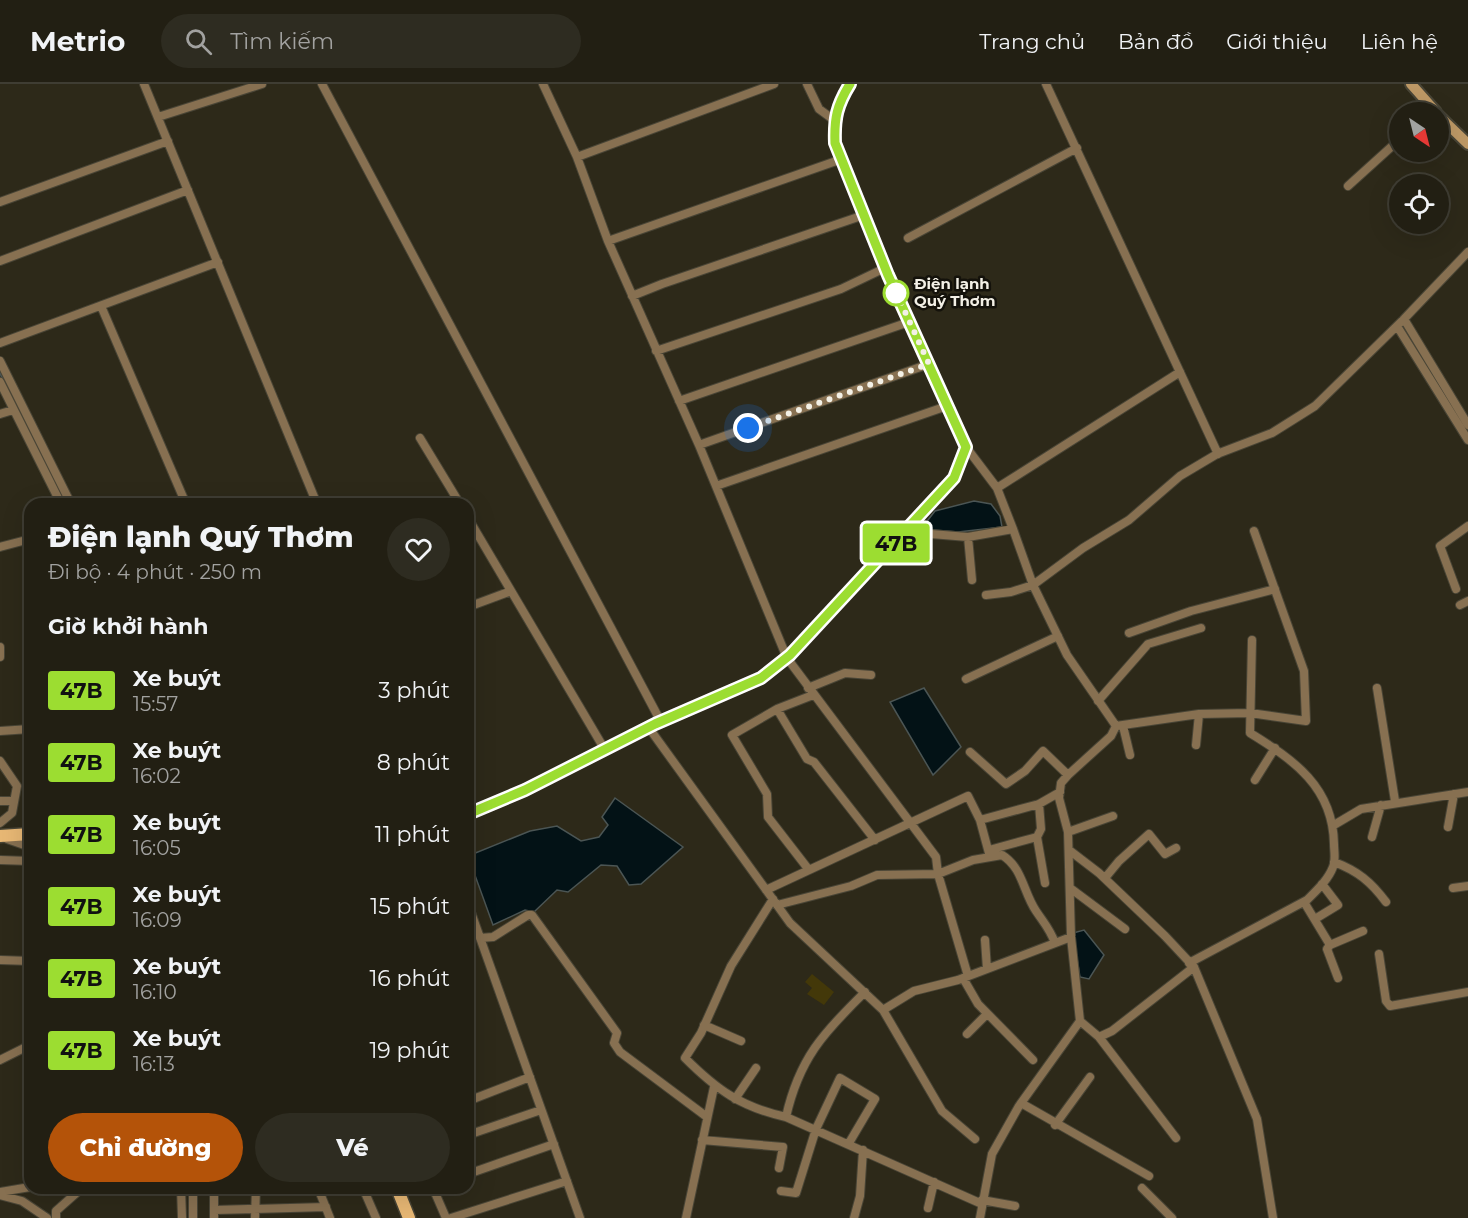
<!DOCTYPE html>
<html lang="vi">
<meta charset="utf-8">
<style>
:root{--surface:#221f13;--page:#2e2c21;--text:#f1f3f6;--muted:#a2a2a0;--line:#3f3d33;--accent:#b45309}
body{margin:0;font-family:Montserrat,sans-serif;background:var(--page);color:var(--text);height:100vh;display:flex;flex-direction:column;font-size:22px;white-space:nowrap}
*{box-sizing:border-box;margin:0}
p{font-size:20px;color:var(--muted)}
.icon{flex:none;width:33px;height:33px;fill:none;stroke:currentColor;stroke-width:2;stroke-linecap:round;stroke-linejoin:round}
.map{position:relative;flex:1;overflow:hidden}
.side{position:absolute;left:24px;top:414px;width:450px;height:696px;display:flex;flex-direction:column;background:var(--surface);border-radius:18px;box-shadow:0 6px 24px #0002,0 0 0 2px var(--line)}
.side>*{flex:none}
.badge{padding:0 12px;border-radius:4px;font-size:21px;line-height:39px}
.needle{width:39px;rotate:145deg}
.tools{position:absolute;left:1389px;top:18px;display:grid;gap:12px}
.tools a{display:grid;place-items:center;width:60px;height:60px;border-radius:50%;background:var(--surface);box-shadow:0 6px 24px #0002,0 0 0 2px var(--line);font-size:30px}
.you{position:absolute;width:30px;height:30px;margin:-15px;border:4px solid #fff;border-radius:50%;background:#1a73e8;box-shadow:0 0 0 9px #1a73e833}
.map>.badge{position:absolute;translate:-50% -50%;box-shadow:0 0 0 3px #fff}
h2{padding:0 24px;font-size:22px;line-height:54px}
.round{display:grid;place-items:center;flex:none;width:63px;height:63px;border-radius:32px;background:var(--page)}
.overview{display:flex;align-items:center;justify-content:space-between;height:102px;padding:0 24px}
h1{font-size:28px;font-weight:800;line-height:45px}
.action{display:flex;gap:12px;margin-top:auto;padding:12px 24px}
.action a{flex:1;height:69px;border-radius:36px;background:var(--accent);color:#fff;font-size:24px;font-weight:800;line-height:69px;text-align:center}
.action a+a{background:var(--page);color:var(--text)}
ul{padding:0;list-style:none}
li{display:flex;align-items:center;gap:18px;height:72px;padding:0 24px}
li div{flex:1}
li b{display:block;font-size:22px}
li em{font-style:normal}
li .badge{min-width:66px;font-weight:700;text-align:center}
header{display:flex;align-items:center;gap:36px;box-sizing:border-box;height:84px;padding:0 30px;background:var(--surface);border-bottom:2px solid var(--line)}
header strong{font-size:28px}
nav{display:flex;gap:33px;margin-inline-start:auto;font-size:21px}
.search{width:420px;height:54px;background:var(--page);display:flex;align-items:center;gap:15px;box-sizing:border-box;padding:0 21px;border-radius:33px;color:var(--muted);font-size:22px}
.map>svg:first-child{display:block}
</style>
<header>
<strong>Metrio</strong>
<div class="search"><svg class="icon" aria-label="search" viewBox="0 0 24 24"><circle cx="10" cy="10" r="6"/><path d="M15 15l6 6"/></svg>Tìm kiếm</div>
<nav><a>Trang chủ</a><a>Bản đồ</a><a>Giới thiệu</a><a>Liên hệ</a></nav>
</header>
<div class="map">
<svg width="1468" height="1134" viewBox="0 0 1468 1134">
<rect width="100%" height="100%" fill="#2d2919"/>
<path fill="#433809" d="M812,890L834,908L824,921L807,910L812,904L805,898Z"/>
<path fill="#031216" stroke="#4b5554" stroke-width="1.5" d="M974,417L991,420L1000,432L1002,443L958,448L921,445L935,427Z
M924,604L961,663L933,691L890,618Z
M615,714L683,763L641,800L629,801L617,782L601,781L568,808L557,806L534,828L525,826L493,841L468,772L530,747L557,742L581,757L599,753L608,741L602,733Z
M1084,846L1104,871L1089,895L1080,893L1073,849Z"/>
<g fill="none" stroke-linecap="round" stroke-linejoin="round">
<path stroke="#4b5554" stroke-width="2" d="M0,289L15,320"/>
<defs>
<path id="street" d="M144,0L317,420
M322,0L661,638
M543,0L577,73L608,157L699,361L787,574L936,773L938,790L968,892
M807,0L819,25L834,36
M850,0C837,21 834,34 835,59L888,191L947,322L966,363L997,404L1013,445
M1046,0L1218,370
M158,33L262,0
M577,73L774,0
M1348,102L1400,55
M0,118L168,57
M908,154L1077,64
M608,157L842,75
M0,177L188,106
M632,212L662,200L864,131
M101,222L186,420
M1404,235L1468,341
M1397,242L1468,356
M0,259L218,178
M656,267L841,205L885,184
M0,277L71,420
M0,298L61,420
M679,317L909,238
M0,330L13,326
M420,354L460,420
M699,361L929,280
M716,402L947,322
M997,404L1180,288
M468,434L605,666
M906,448L968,453L1013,445L1033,501L1067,571L1116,642L1111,652L1068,691L1061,699L1059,714L1068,748L1071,853L1080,937L1019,1022L992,1070L980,1134
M968,453L972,496
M0,463L30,455
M1456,505L1440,462L1468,442
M986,511L1011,508L1033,501L1083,464L1129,436L1180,392L1217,370L1272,349L1315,322L1404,235L1468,168
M1460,521L1468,517
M468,523L511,507
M1129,549L1191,527L1275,505
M0,563V573
M966,595L1058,552
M808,604L845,589L871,591
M1377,604L1395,717
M1098,617L1148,560L1201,544
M777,625L807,675L814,678L875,756
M1116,642L1199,630L1250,629L1306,637L1304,587L1254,447
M1123,642L1130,671
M649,644L790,839L883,926L942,1027L975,1055
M0,647L30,645
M1196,661L1199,630
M970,668L1006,700L1025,687L1043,667L1068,691
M0,677L17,702L12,729L0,739
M1255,696L1275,664
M0,717H14
M1039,720L1041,745L1037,753L1045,799
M468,730L525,706L655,640L761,594L790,571L954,394L966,363
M980,736L1039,720L1060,708
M1334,741L1361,725L1468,708
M1448,743L1454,710
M1068,748L1113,732
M1372,753L1381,721
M7,755L30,763
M989,766L1037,753
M1069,766L1099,789L1165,852L1194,883L1257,1035L1273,1134
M0,776L30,777
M1334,778C1358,787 1371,798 1386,818
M809,786L768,733L767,710L732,651L777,625L813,611
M1105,794L1119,777L1149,750L1165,770L1176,764
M1070,804L1125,845
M1453,804L1468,802
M766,806L968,712L980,736L990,773
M773,815L731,882L701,949L685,974C717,1006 741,1023 786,1033
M1304,818L1330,861L1363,847
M468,820L580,1134
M777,821L851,802L877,791L938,790L973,776L1002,771C1023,784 1023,808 1036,827C1044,839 1050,845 1055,859
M1315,835L1338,821L1322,800
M480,854L493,853L528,831H532L617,949L614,959L620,968L707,1033
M985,856L987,885
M1330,861L1327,865L1338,894
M1379,870L1386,917L1390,922L1468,908
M0,876L30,877
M1189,879L1307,816C1317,806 1328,796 1333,783C1336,776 1334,767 1334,760C1333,703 1294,676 1250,649L1252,556
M963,894L978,920L1033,976
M865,908C823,949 799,975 786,1033L982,1120
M883,926L914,907L958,896L1071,853
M1080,937L1099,953L1112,947L1194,883
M704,941L741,957
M967,950L987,930
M1099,953L1176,1054
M0,976L30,961
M735,1015L756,984
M468,1017L530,993
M1021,1019L1149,1092
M1055,1041L1090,993
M468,1051L541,1026
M702,1056L783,1063L779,1084
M468,1090L554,1060
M181,1104L182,1134
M193,1104V1134
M318,1104L330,1134
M363,1104L376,1134
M433,1104L446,1134
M1142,1104L1172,1134
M781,1107L796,1109L816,1045L840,994L875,1015L849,1059
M0,1108L30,1103
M0,1111L22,1117L47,1134
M982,1116L1015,1122
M928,1124L934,1098
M214,1126L326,1123
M56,1134V1127L82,1104
M214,1134V1104
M255,1134L256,1104
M451,1134L567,1097
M686,1134L714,1003
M854,1134L860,1112L863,1066"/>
<path id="secondary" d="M1411,0L1436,28
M1438,31L1468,60"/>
<path id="primary" d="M0,752L30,750
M397,1104L409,1134"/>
</defs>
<use href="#street" stroke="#494536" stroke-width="10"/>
<use href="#secondary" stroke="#494536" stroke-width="14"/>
<use href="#primary" stroke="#494536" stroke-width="15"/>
<use href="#street" stroke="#877051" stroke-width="8"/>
<use href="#secondary" stroke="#bd9865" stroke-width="10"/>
<use href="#primary" stroke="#e7b774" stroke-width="12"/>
</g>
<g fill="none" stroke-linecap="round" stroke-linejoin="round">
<defs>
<path id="line" d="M468,730L525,706L655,640L761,594L790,571L954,394L966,363L888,191L835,59C834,34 837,21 850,0"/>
</defs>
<use href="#line" stroke="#fff" stroke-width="14"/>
<use href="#line" stroke="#9cdd31" stroke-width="9"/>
<path stroke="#f3f0e6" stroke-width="6" stroke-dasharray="0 10.8" d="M748,344L929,280L895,206L896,209"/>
</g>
<circle fill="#fff" stroke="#9cdd31" stroke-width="3" cx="896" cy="209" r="12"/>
<g text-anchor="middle" stroke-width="5" stroke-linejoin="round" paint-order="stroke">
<g font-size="15" font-weight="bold" fill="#f3f0e6" stroke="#14120b" text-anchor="start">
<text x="914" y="205">Điện lạnh<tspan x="914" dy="17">Quý Thơm</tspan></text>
</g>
</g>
</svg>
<div class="tools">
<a><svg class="needle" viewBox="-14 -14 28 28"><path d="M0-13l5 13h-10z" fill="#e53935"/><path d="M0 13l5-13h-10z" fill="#a2a2a0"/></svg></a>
<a><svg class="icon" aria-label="locate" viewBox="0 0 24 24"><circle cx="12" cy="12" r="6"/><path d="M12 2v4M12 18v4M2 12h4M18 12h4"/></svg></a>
</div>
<div class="you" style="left:748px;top:344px"></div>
<b class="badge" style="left:896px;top:459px;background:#9cdd31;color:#111">47B</b>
<section class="side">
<div class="overview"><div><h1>Điện lạnh Quý Thơm</h1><p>Đi bộ · 4 phút · 250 m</p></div><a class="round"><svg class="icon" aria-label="heart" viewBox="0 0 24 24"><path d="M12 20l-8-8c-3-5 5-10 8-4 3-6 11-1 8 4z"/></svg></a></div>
<h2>Giờ khởi hành</h2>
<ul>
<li><span class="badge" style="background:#9cdd31;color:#111">47B</span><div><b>Xe buýt</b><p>15:57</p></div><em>3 phút</em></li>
<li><span class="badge" style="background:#9cdd31;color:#111">47B</span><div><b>Xe buýt</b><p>16:02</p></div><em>8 phút</em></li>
<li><span class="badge" style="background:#9cdd31;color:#111">47B</span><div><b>Xe buýt</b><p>16:05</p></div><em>11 phút</em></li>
<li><span class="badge" style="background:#9cdd31;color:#111">47B</span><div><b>Xe buýt</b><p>16:09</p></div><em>15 phút</em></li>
<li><span class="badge" style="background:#9cdd31;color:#111">47B</span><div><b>Xe buýt</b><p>16:10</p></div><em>16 phút</em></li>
<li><span class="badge" style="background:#9cdd31;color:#111">47B</span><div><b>Xe buýt</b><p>16:13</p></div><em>19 phút</em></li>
</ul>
<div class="action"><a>Chỉ đường</a><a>Vé</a></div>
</section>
</div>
